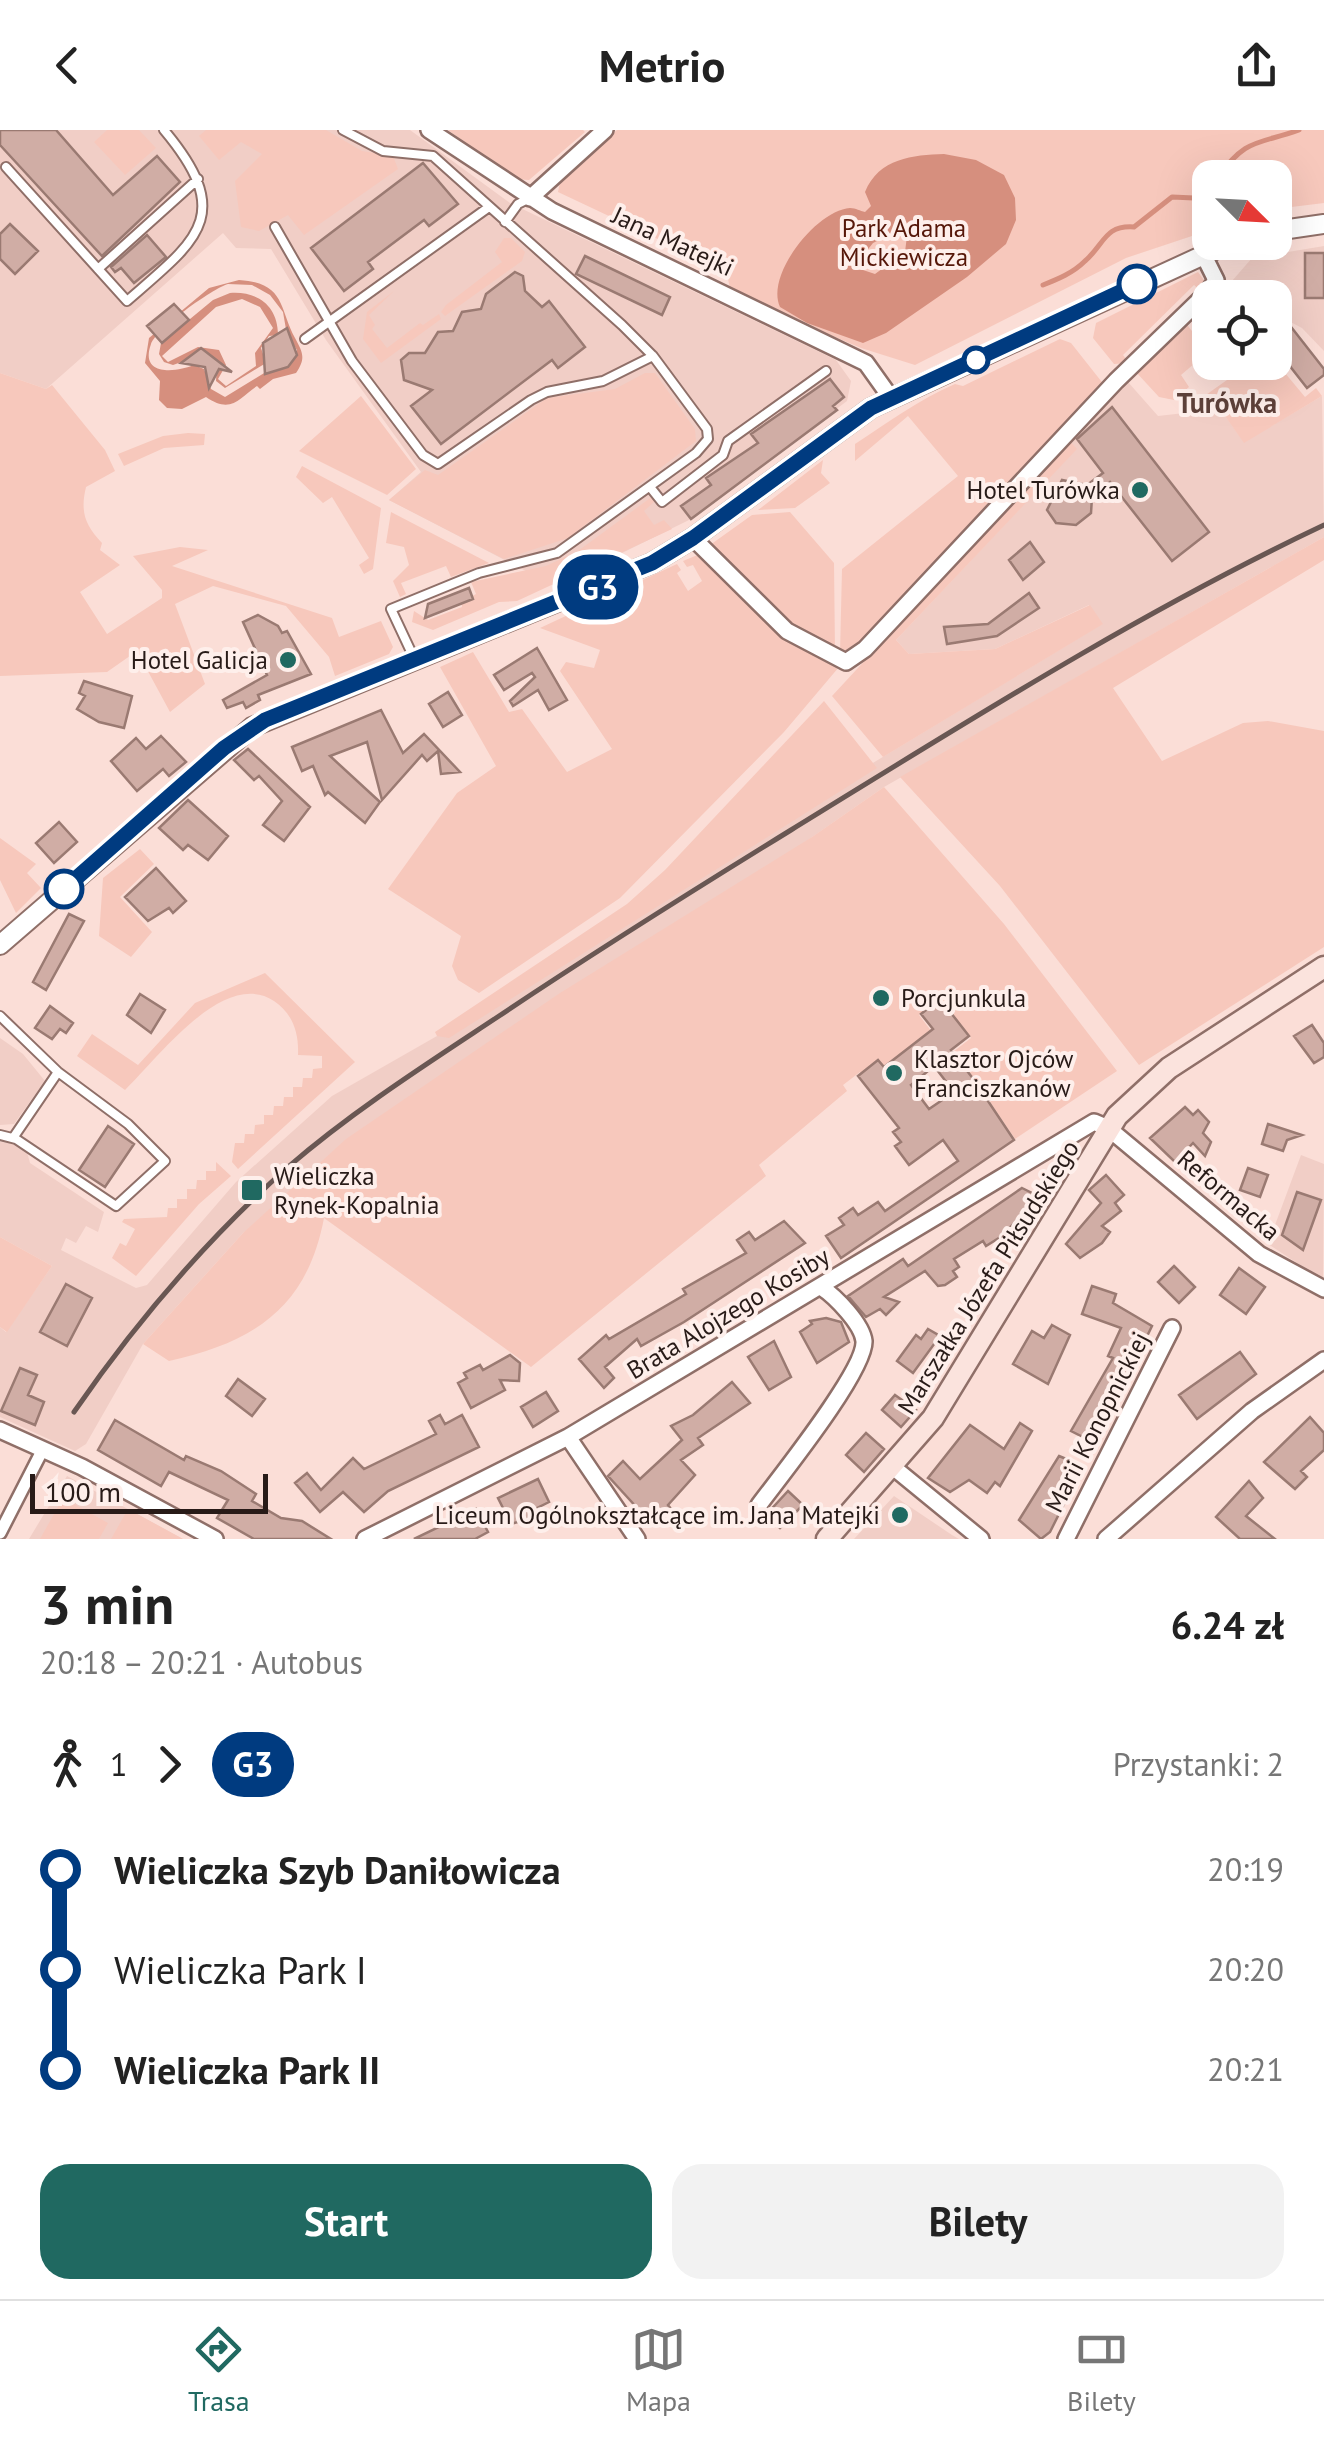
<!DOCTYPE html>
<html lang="pl">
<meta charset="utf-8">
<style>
:root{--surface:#fff;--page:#f2f2f2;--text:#222;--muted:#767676;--line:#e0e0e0;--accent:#206961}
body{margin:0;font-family:"PT Sans",sans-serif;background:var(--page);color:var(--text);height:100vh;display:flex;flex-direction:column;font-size:38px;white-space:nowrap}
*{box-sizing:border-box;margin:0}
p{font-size:32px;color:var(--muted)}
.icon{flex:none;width:55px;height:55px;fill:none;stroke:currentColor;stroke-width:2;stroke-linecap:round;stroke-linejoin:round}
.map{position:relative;height:1409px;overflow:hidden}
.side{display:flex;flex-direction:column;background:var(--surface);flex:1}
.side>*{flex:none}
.badge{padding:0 20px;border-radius:32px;font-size:35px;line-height:65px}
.needle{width:65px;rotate:114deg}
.tools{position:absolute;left:1192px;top:30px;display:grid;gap:20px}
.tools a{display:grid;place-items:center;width:100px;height:100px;border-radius:20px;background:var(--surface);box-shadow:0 10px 40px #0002;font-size:50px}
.scale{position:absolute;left:30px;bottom:25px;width:238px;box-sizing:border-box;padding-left:10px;border:5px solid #281b18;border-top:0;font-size:28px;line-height:35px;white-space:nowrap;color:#281b18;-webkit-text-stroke:8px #feefeb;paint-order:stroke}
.map>.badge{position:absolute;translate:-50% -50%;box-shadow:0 0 0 5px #fff}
.legs{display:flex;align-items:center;gap:15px;height:110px;padding:0 40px;font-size:32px}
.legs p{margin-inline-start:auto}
.summary{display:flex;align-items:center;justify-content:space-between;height:170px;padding:0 40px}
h1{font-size:55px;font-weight:600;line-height:75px}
.button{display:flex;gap:20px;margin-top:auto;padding:20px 40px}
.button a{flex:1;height:115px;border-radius:30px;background:var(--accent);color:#fff;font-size:40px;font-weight:600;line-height:115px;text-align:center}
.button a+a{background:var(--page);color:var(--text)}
ul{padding:0 40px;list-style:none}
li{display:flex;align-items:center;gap:35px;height:100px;font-size:38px}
li i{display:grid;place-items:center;width:15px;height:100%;margin:0 12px;background:currentColor}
li i::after{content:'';width:25px;height:25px;margin:-12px;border:8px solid;border-radius:50%;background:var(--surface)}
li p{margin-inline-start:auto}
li:first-child i{background:linear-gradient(#0000 50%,currentColor 0)}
li:last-child i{background:linear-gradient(currentColor 50%,#0000 0)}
header{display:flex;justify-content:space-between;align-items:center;height:130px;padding:0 40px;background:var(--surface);font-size:45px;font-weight:600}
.menu{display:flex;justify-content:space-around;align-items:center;height:140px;border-top:2px solid var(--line);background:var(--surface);font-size:28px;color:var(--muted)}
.menu a{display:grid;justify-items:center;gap:5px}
.menu .current{color:var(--accent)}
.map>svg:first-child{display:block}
</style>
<header><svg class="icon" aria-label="back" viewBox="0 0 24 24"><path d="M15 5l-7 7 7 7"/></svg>Metrio<svg class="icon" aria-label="share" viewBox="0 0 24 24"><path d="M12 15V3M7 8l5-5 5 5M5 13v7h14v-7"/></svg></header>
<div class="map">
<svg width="1324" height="1409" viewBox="0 0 1324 1409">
<rect width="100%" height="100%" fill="#fbded7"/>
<path fill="#f1cec6" d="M0,0H410L510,73L836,230L851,251L847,271L689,390L555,456L389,370L421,342L326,210L271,119L236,118L223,103L46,259L0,243Z
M1324,116V221L1302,198L1275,184V168L1242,167L1225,159L1252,128Z
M1128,252L1158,286L1220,279L1244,312L1322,266L1324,407L884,657L243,1103L143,1214L86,1314L75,1321L0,1287V1197L6,1202L52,1136L0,1107V1012L17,1014L27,1022L30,1033L104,1082L98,1102L86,1096L76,1113L66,1108L61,1120L136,1158L147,1155L236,1052L332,966L437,906L703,736L1102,494L1089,475L995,519L909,524L896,510L1076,319L1069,310Z
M0,908L23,924L45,951L14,994L0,995Z
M1301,1025L1324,1034L1323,1150L1268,1114Z
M67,1346L183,1409H29Z
M894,1366L952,1405L959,1409H854Z"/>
<path fill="#f7c8bc" d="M107,0H139L156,18L125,45L94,12Z
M206,0H326L362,21L393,26L398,39L304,105L288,85L259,101L241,97L235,51L262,24L241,12L219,30L199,6Z
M448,0H583L585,2L529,50L513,49Z
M617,0H1324V73L1275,79V48H1210V100L1126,128L915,235L861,218L731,163L728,149L717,137L558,62L561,47Z
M504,108H511L525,122L522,131L445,186L441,182L446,175L502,132L495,122Z
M1198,142L1206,153L1202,162L1194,155L1123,225L1129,233L1114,234L1093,208L1096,193Z
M394,161L369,185L375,195L372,199L387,218L420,193L423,195L439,184L441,189L381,233L363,209L367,182Z
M1185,192L1208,222L1181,245L1189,257L1174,270L1159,267L1135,241Z
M1060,209L1071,213L1105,256L858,519L840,524L842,439L958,346L908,286L855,331V314C889,292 918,270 955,254L963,256Z
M1275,231L1305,267L1316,258L1322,266L1244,313L1220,279L1179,284L1251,233Z
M0,243L46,259L52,255L105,320L115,341L86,357C80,382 85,395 102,413L100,420L120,435L80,462L107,504L162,468V460L133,426L180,417L208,420L172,436L332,488L339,507L381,491L393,517L389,524L335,546L329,527L286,476L213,456L175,474L205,554L170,582L137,521L107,542L0,546Z
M645,243H655L695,299L696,311L568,408L504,429L389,370L425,340L438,345L547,268L615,259Z
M361,266L416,339L387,365L299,321Z
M188,303L205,304L204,315L164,318L124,336L118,324L163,306Z
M1069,310L1077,319L896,510L909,524L995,519L1090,475L1103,494L883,627L832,566Z
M823,330L821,343L830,353L795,378L758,380Z
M302,336L381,378L373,439L364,444L359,435L369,428L332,367L323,373L296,347Z
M653,366L656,370L644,381L654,395L664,390L672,399L517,471L499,472L433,500L412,492L414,481L428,490L462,477L461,472L476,464L471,452L546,436L578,421Z
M391,382L489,433L451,447L446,436L401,453L406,464L400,467L393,451L409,435L404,417L386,413Z
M790,382L834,433L835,522L793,498L710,415L752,385Z
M1324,407V430L1113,558L1162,631L1243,593L1268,591L1324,601V817L1139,935L1000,756L900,647Z
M700,424L798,514L839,537L784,602L620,768L479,863L458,850L452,836L461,806L388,759L457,663L496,636L440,537L473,522L509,582L522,579L567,642L612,619L560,541L566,532L594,538L600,520L540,498L677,434L681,440L677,443L688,461L702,451L693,435L687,437L683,431Z
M824,571L877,638L449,908L437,906L435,902L627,774L665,740Z
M884,657L1004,794L1117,941L1015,1009L990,972L996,966L987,953L980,957L953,922L971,908L941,869L919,885L932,902L885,939L877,930L863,946L860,942L843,955L847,961L759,1035L766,1046L531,1237L324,1088C307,1178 254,1212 169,1231L143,1214L243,1103L346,1009L560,863L812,707Z
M0,708L36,734L27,743L41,758L16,783L0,750Z
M140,719L154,734L120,767L152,802L131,827L99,806L103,748Z
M265,843L355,932L238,1039L232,1032L235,1013H244L245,1004H254L255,995L264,994V985H273L274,976H283L284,967H293V957H302L303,948H312L313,939L322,938V926L298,925C299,903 293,884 274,871C224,838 158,928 125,960L77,926L92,904L138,935L195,873Z
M216,1032L231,1046L199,1074L136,1146L112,1128L120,1113L126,1116L135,1099L122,1092L124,1089L167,1087L168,1078H177V1069H187V1059H196L197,1050H206V1041H216Z
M0,1107L52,1136L7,1202L0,1197Z
M63,1368L108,1393L99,1409H40Z
M128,1379L183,1409H111Z"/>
<path fill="#d68f7e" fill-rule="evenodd" d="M944,24L976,30L1004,45L1015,68L1016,90L1006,114L967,147L886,203L863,213L807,193L780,177C765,145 817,80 850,78C856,78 860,81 865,82L871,76L865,62C879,28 913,25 944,24ZM891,104L907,106L905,122L875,144L863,140L861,128L873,113Z
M239,150C286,153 279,179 295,208C303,223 306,228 296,243L273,249L260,259L257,256C240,267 232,285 206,267L182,279L167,278L159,270L160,251L145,233L149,208L209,158ZM228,154L252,155L270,165L283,182L287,205L297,220L289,237H274L225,267L211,259L204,239L194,235C177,242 139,247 151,214C157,198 212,159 228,154Z
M230,163C258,161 278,176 278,205L269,206L261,218L266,233L225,258L216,251L217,230L207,223L173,235L164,232L159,224L161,213L213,170ZM242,169L260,177L273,198L255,223L256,236L226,256L218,249L226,235L219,220L198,217L168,232L162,226L216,177Z"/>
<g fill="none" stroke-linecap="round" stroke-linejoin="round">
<path stroke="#d68f7e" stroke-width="5" d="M1217,48C1247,7 1257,15 1299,0
M1043,155C1058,149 1073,143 1085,131C1105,114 1104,95 1134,97L1172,67L1194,68L1210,57"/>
</g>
<path fill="#d0ada5" stroke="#9a7a72" stroke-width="2.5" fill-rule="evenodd" d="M0,0H56L113,65L157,26L180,52L102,126L0,15Z
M423,33L458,74L429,96L424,90L368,132L373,139L344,161L311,118Z
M10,94L38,121L15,144L0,129V104Z
M147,105L166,127L134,153L121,138L115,142L111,137Z
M1305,123H1324V168H1305Z
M585,126L670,167L662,185L576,144Z
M515,142L523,146L525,161L542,177L549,171L585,217L558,238L552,230L441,314L411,276L432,260L404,250L401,230L409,223H425L438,202L453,201L462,182L481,179L486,164Z
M174,174L189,190L162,213L147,196Z
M1288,193L1324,239V245L1307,258L1275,217V203Z
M287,198L297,225L288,237L265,244L263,213Z
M201,218L232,242L219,239L209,258L205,237L181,233Z
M830,249L844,267L833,276L837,280L691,389L681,376L711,355L706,348L758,313L751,304Z
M1112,277L1209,402L1172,431L1110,352L1092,367L1091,383L1076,395L1056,393L1047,380L1062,350L1087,355L1103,343L1077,309Z
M1030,412L1044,432L1023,450L1009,430Z
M469,458L473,469L425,488L428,474Z
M1029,463L1039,478L997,506L947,514L944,497L988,494Z
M258,485L278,496L282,503L287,501L311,544L258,565L260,570L246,578L243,572L227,578L223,570L267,545L243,492Z
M537,518L567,570L549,580L538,560L513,576L510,571L535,547L532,543L504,560L494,545Z
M84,551L132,566L124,598L99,592L77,579L85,566L79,563Z
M448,562L462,585L443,597L429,574Z
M381,580L403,623L424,604L460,642L441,644L438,621L427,631L422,625L382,670L367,612L330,626L380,672L365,693L328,662L325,665L313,636L302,641L292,617Z
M161,606L186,632L169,646L163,639L137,661L111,631L136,608L146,619Z
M248,619L310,677L284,711L263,695L282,671L259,646L254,650L234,630Z
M188,670L228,706L208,730L188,715L183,720L159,698Z
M59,692L77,712L54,733L36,713Z
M156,738L186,771L173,783L169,778L148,791L125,767Z
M69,784L84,791L46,860L33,852Z
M140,864L165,880L151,903L127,885Z
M940,869L969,906L951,920L981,959L986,955L995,966L988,971L1014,1010L841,1128L826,1106L844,1095L839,1088L853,1078L858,1085L878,1072L885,1081L958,1031L943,1010L909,1035L895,1016L901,1012L893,1002L899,998L858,946L878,930L884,937L933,899L921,884ZM934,936L954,962L929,979L911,955Z
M50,876L73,893L66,903L60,899L52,909L35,898Z
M1312,895L1324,913V927L1314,933L1294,906Z
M1185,977L1193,985L1198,980L1209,992L1203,1003L1211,1012L1205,1026L1193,1013L1175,1032L1150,1008Z
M1268,994L1302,1005L1287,1010L1283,1021L1262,1014Z
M108,996L134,1014L105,1057L79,1040Z
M1248,1038L1268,1045L1260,1067L1240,1060Z
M1106,1045L1124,1065L1115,1073L1121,1081L1102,1096L1110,1102L1102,1113L1080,1128L1066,1114L1101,1073L1089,1060Z
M1022,1058L1032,1063V1074L1002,1106L986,1116L983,1111L954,1129L959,1137L953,1141L957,1147L945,1155L938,1156L925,1141L884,1167L899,1172L886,1185L880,1179L866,1187L848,1166L903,1129L908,1136Z
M1297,1062L1321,1070L1303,1120L1282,1105Z
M784,1091L805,1113L684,1192L641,1216L637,1209L605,1237L614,1248L604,1258L579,1229L606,1205L609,1209L686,1164L683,1159L746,1123L737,1110L749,1102L755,1110Z
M1174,1136L1195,1157L1179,1173L1158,1152Z
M1239,1138L1265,1157L1246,1184L1220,1165Z
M66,1154L92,1168L67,1216L40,1202Z
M1092,1156L1116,1164L1113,1173L1152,1196L1095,1313L1071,1301L1113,1228L1108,1226L1121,1198L1082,1184Z
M826,1188L841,1192L849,1212L817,1233L800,1202L812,1194L810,1191Z
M1052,1195L1070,1205L1048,1254L1013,1234L1032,1201L1044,1208Z
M928,1199L940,1206L913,1243L897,1231L916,1205L921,1209Z
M774,1211L791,1247L769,1260L748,1227Z
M1240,1222L1256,1244L1197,1289L1179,1265Z
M510,1225L520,1233L519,1251L500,1250L505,1260L471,1278L458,1253L467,1248L464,1243L480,1235L483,1240Z
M20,1238L37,1245L28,1265L44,1272L35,1295L1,1281Z
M238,1249L265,1269L252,1286L226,1266Z
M732,1252L750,1273L698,1308L703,1315L681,1330L695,1345L668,1375L671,1379L650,1392L608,1346L623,1331L640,1349L682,1310L671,1296L693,1285Z
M546,1262L558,1281L533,1297L521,1277Z
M895,1265L916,1280L901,1297L882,1280Z
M440,1285L445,1294L462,1285L479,1317L388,1361L364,1382L343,1362L320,1382L295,1353L307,1343L321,1360L353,1328L364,1339L436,1304L429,1291Z
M1310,1287L1324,1303V1320L1301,1341L1307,1347L1295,1359L1264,1332Z
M115,1290L184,1330L186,1326L221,1341L256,1364L252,1371L281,1388L302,1391L331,1409H254L217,1388L228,1370L169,1342L161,1356L98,1320Z
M1020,1293L1032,1301L1000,1356L995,1352L987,1363L969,1350L950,1362L928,1348L970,1295L1004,1319Z
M866,1303L884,1319L864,1342L846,1325Z
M1059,1326L1083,1336L1050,1402L1041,1409L1019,1390Z
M538,1349L549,1372L535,1379L538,1386L511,1394L498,1368Z
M1249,1351L1263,1368L1246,1386L1275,1409H1240L1216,1387Z
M788,1361L803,1375L780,1398L766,1385Z
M476,1379L488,1402L475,1409H414Z"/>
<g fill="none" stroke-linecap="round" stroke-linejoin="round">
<defs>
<path id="service" d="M343,0L383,21L433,26L622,195L653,226L707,299L708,309L696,323L557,423L479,443L391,479L414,528
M6,37L127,171C197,110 236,86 164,0
M505,92L518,74L530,68
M275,97L352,231L423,325L438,334L531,270L547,262L603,251L653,226
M98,139L198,49
M305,209L489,77
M650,357L662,372L723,325L728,311L826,241
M0,886L58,942L128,994L165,1031L116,1076L16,1009L0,1005
M13,1008L58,942"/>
<path id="pedestrian" d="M0,1403L43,1319"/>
<path id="minor" d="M429,0L552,81L866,233L891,268
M530,68L605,0
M693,408L787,501L846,532L865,519L1116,251L1208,162L1216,150L1203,124
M0,1300L82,1337L215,1409
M568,1307L637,1409
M893,1337L981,1409
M759,1375C779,1348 866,1240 864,1211C862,1194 836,1167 821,1157
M365,1409L568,1307L1094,992L1108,998L1259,1124L1324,1159
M1066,1409L1172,1198
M1106,1409L1252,1281L1324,1230"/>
<path id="tertiary" d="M1275,101L1324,94
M0,815L252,597L652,433L693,408L871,278L1232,112"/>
<path id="secondary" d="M827,1409L933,1288L1117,986L1169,938L1324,837"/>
</defs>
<use href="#service" stroke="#8f6f68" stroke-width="12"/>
<use href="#pedestrian" stroke="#8f6f68" stroke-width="16"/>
<use href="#minor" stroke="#8f6f68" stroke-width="20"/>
<use href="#tertiary" stroke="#8f6f68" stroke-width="22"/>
<use href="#secondary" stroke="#8f6f68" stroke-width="25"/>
<use href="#service" stroke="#fff" stroke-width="8"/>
<use href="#pedestrian" stroke="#fff" stroke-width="11"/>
<use href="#minor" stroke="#fff" stroke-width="15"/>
<use href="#tertiary" stroke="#fff" stroke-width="18"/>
<use href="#secondary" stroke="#fbe3dd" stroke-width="20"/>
<path stroke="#695753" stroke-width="5" d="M74,1282C136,1192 206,1110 288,1037C353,981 425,935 496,888C593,823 692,761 791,700C965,593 1140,482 1324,395"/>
</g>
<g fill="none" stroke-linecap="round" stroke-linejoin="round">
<defs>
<path id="line-1" d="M64,759L224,618L265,590L652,433L693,408L871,278L1137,154"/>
</defs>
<use href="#line-1" stroke="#fff" stroke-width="22"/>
<use href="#line-1" stroke="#003b80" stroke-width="15"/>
</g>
<g fill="#fff" stroke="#003b80" stroke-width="5">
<circle cx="1137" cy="154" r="18"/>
<circle cx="976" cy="230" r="12"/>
<circle cx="64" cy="759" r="18"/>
</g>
<g fill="#206961" stroke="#feefeb" stroke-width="4">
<circle cx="1140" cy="360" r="10"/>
<circle cx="288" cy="530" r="10"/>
<circle cx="881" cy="868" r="10"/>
<circle cx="894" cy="943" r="10"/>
<rect x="240" y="1048" width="24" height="24" rx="5"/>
<circle cx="900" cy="1385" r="10"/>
</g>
<g text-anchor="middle" stroke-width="8" stroke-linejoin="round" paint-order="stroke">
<g font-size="25" fill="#561709" stroke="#feefeb">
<text x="904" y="107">Park Adama<tspan x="904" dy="29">Mickiewicza</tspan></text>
</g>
<g font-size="25" fill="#281b18" stroke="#feefeb">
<text transform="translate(673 111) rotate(25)" y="9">Jana Matejki</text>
<text transform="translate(1229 1065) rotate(40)" y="9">Reformacka</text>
<text transform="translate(988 1147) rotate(-58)" y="9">Marszałka Józefa Piłsudskiego</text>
<text transform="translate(728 1183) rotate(-31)" y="9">Brata Alojzego Kosiby</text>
<text transform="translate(1097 1292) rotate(-63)" y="9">Marii Konopnickiej</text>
</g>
<g font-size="25" fill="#281b18" stroke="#feefeb" text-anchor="end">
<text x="1120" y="369">Hotel Turówka</text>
<text x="268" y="539">Hotel Galicja</text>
<text x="901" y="877" text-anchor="start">Porcjunkula</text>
<text x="914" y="938" text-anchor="start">Klasztor Ojców<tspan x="914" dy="29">Franciszkanów</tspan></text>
<text x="274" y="1055" text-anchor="start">Wieliczka<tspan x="274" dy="29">Rynek-Kopalnia</tspan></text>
<text x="880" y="1394">Liceum Ogólnokształcące im. Jana Matejki</text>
</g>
<g font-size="28" font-weight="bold" fill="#5e413a" stroke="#feefeb">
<text x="1227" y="283">Turówka</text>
</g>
</g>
</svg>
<div class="tools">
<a><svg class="needle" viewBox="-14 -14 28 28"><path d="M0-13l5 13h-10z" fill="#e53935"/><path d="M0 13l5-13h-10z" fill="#767676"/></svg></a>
<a><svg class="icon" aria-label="locate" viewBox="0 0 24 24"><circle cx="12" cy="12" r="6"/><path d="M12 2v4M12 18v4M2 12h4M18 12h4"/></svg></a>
</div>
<div class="scale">100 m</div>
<b class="badge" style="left:598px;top:457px;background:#003b80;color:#fff">G3</b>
</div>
<section class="side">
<div class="summary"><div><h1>3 min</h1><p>20:18 – 20:21 · Autobus</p></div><b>6.24 zł</b></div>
<div class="legs"><svg class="icon" aria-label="walk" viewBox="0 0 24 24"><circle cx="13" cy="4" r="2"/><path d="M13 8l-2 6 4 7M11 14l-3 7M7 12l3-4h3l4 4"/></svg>1<svg class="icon" aria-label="forward" viewBox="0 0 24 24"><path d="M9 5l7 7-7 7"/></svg><b class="badge" style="background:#003b80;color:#fff">G3</b><p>Przystanki: 2</p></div>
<ul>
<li><i style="color:#003b80"></i><b>Wieliczka Szyb Daniłowicza</b><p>20:19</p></li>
<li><i style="color:#003b80"></i><span>Wieliczka Park I</span><p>20:20</p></li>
<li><i style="color:#003b80"></i><b>Wieliczka Park II</b><p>20:21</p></li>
</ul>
<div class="button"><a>Start</a><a>Bilety</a></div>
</section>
<nav class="menu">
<a class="current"><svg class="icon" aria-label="directions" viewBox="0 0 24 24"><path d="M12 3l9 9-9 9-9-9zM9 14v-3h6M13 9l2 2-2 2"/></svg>Trasa</a>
<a><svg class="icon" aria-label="map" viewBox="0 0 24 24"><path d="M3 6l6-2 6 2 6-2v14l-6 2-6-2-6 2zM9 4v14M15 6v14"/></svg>Mapa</a>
<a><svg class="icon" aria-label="tickets" viewBox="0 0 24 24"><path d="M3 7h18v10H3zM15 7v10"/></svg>Bilety</a>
</nav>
